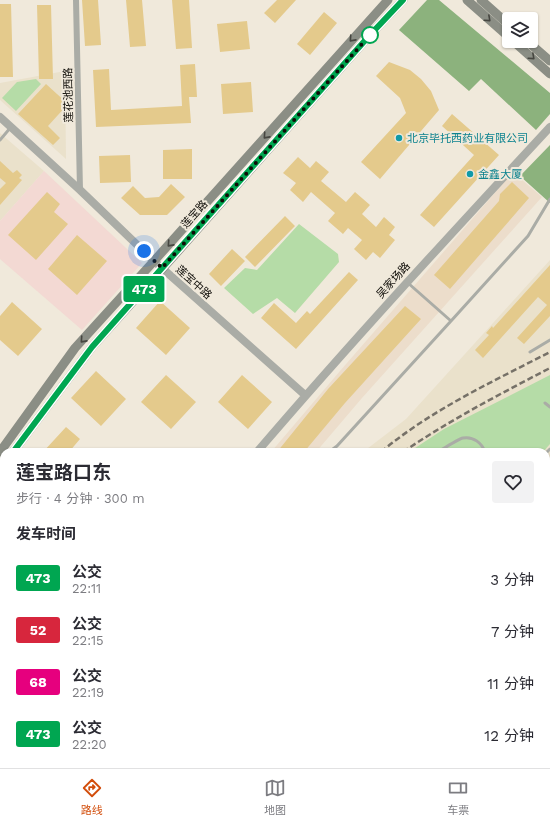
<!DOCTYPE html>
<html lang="zh">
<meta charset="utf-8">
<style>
:root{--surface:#fff;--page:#f2f2f3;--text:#2b2b33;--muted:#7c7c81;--line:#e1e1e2;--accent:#d24d0b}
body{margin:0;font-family:"Work Sans","Noto Sans SC",sans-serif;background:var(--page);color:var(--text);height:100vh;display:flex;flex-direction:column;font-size:15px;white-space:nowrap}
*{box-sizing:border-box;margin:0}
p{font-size:13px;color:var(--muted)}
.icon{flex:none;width:22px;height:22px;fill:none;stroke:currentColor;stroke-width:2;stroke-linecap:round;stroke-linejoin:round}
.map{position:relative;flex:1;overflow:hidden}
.details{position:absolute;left:0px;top:448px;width:550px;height:320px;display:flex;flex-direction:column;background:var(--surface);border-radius:12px 12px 0 0;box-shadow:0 1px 3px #0004}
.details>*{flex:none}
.badge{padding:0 8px;border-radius:3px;font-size:14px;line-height:26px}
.tools{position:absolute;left:502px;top:12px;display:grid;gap:8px}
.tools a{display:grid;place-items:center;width:36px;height:36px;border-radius:4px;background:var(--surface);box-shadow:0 1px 3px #0004;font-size:20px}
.you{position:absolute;width:20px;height:20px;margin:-10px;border:3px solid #fff;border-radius:50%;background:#1a73e8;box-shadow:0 0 0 6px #1a73e833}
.map>.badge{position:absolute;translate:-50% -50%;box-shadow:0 0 0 2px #fff}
h2{padding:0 16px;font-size:15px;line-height:36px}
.round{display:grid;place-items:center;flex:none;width:42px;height:42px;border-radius:4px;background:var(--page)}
.headline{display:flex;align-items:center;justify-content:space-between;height:68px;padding:0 16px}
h1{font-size:19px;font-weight:700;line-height:30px}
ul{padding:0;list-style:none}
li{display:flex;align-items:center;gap:12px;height:52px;padding:0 16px}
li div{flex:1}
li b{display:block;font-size:15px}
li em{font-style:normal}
li .badge{min-width:44px;font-weight:700;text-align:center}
.tab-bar{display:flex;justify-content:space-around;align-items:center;height:56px;border-top:1px solid var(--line);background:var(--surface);font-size:11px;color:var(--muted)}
.tab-bar a{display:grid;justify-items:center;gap:2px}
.tab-bar .current{color:var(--accent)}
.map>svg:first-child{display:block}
</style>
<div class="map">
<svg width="550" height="768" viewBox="0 0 550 768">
<rect width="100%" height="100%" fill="#f0e9db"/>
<path fill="#ecddcb" d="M513,172L542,197L362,398L316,452H271L340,371Z
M0,613L4,616V764H126V768H0Z"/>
<path fill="#eae1cb" d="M65,71L66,159L0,100V83Z
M0,133L44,171L0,221Z
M550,260V768H184V764H546V452H363L406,419Z"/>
<path fill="#f3d9d3" d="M44,171L142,263L82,330L0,259V221Z"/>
<path fill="#b5dca7" d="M36,79L41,84L16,111L2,98L17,82Z
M299,224L338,254L339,262L295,313L277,298L253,314L224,288L245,268L257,270Z
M550,375V444L543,452H409L444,429Z
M550,458V580L546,584V462Z
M418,764H467L463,768H414Z"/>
<path fill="#8cb27d" d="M427,0H439L550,93V114L536,130L481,79L469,91L399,30Z
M550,145V203L520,176Z"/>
<path fill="#e4ca8c" d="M82,0H98L101,45L85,46Z
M126,0H142L146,46L130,47Z
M172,0H189L192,48L176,49Z
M277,0H296L275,23L264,13Z
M0,4H11L13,77H0Z
M37,5H51L53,79H39Z
M324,12L337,23L310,55L297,44Z
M247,21L250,49L220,52L217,24Z
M389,62L410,70L421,79L431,91L439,110L380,179L361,162L406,113L400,98L376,76Z
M195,64L197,97H189L191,123L96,127L93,70L109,69L111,110L182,106L180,65Z
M251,82L253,112L223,114L221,84Z
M46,84L68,104L48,126L60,138L53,145L18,114Z
M452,114L499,155L434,227L420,215L474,155L442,126Z
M192,149V179H163V150Z
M130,155L131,182L100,183L99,156Z
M298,157L310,168L316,161L329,172L321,181L346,202L355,192L370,205L362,214L376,227L384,217L395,227L389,235L395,240L380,258L373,252L366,260L354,249L362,240L348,228L343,234L328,221L335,213L311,192L303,202L290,190L296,183L283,173Z
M0,161L13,173L17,170L22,175L19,178L22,180L0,205V189L6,183L0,178Z
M512,182L529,198L450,289L434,275L499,201L500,194Z
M171,184L185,197L167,215H140L121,198L133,186L145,198L159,197Z
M47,192L60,204L54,212L68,224L36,260L8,235Z
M285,216L295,226L255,267L245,257Z
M77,235L107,261L77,295L48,269Z
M232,249L245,261L221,286L209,274Z
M550,265V316L524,344L517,338L547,305L538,297L483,358L475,350L489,335L486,333L492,326L493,328Z
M349,272L358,280L296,349L261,318L274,303L296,323L307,311L310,314Z
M160,301L190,328L166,355L136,328Z
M12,302L42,329L18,356L0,340V316Z
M405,306L421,319L345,403L304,452H277L328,389Z
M96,371L126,399L101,426L71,398Z
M166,375L196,402L171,429L141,402Z
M242,375L272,402L248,429L218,402Z
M66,427L80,439L69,452H43Z"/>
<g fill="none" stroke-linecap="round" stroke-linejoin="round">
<path stroke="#aaaca6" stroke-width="3" d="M0,140L11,127
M408,283L451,321L528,236L550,199
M530,352L550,340
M545,403L550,407
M329,452L337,446L451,321
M438,452C443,449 458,439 463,438C473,436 482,443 485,452
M546,453L550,449
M546,605L550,601
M0,657L4,653
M0,670L1,672L0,673
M546,709L550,704
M243,768L244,764
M316,768L317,764
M405,768L408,764
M478,768L482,764
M494,768L498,764"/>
<path stroke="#aaaca6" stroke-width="6" d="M76,0L80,190"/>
<path stroke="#aaaca6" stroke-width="8" d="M0,117L80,190L154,261L305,395
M257,452C352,341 451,234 550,127
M0,589L4,592
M138,768L139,764"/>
<path stroke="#8b8e85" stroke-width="9" d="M467,0L509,37
M481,0L509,25
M513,41L550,74
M527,41L550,61
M0,452L75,348L154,261L388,0
M13,452L92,347L163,268L369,36L403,0
M0,470L4,465"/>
<path stroke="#767168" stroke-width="2.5" stroke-dasharray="6 3" stroke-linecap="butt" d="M381,452C431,410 492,382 550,352
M403,452C450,420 500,394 550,368
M202,768L203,764
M209,768L210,764"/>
</g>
<defs><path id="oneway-chevron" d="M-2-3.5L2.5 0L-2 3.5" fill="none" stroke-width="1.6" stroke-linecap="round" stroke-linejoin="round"/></defs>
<g stroke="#464640">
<use href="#oneway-chevron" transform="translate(488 19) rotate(42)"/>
<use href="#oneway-chevron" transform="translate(352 39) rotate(132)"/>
<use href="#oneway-chevron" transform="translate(532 57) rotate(42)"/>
<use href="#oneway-chevron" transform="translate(266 136) rotate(132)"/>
<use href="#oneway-chevron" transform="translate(170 244) rotate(132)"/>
<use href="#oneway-chevron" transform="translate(83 340) rotate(132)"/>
</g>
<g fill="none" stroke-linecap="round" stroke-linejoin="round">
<defs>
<path id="line" d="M13,452L92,347L162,268L369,36L403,0"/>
</defs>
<use href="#line" stroke="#fff" stroke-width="9"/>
<use href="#line" stroke="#00a651" stroke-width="6"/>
<path stroke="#0e0c07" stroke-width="4" stroke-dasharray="0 7.2" d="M144,251L162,268L370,35"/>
</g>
<circle fill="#fff" stroke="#00a651" stroke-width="2" cx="370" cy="35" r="8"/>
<g fill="#0f9aa8" stroke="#f0e9db" stroke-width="1.5">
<circle cx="399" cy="138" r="4"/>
<circle cx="470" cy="174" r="4"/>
</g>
<g text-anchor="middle" stroke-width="4" stroke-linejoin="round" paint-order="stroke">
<g font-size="11" fill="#0e0c07" stroke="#f0e9db">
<text transform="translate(68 95) rotate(-91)" y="4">莲花池西路</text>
<text transform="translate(194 214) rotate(-48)" y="4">莲宝路</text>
<text transform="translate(393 280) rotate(-48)" y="4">吴家场路</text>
<text transform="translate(194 282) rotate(42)" y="4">莲宝中路</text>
</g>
<g font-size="11" fill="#0d838f" stroke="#f0e9db" text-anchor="start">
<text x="407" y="142">北京毕托西药业有限公司</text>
<text x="478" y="178">金鑫大厦</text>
</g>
</g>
</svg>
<div class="tools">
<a><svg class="icon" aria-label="layers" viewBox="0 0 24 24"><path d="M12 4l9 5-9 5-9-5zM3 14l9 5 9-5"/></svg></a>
</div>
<div class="you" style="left:144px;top:251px"></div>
<b class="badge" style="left:144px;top:289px;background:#00a651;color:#fff">473</b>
<section class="details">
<div class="headline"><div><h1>莲宝路口东</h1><p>步行 · 4 分钟 · 300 m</p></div><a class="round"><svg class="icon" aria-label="heart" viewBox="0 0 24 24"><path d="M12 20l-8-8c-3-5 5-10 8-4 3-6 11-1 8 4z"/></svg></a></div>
<h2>发车时间</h2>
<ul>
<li><span class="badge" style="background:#00a651;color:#fff">473</span><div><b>公交</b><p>22:11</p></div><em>3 分钟</em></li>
<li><span class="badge" style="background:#d7263d;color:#fff">52</span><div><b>公交</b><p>22:15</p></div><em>7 分钟</em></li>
<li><span class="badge" style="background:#e6007e;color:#fff">68</span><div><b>公交</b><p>22:19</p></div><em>11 分钟</em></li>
<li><span class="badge" style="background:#00a651;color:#fff">473</span><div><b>公交</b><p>22:20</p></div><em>12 分钟</em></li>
</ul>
</section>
</div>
<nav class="tab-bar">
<a class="current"><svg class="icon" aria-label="directions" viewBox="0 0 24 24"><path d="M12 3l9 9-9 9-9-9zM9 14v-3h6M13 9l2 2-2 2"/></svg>路线</a>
<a><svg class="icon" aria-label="map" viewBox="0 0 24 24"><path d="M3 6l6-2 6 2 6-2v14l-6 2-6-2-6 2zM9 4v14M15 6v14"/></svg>地图</a>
<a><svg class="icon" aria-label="tickets" viewBox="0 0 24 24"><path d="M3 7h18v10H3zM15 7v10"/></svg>车票</a>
</nav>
